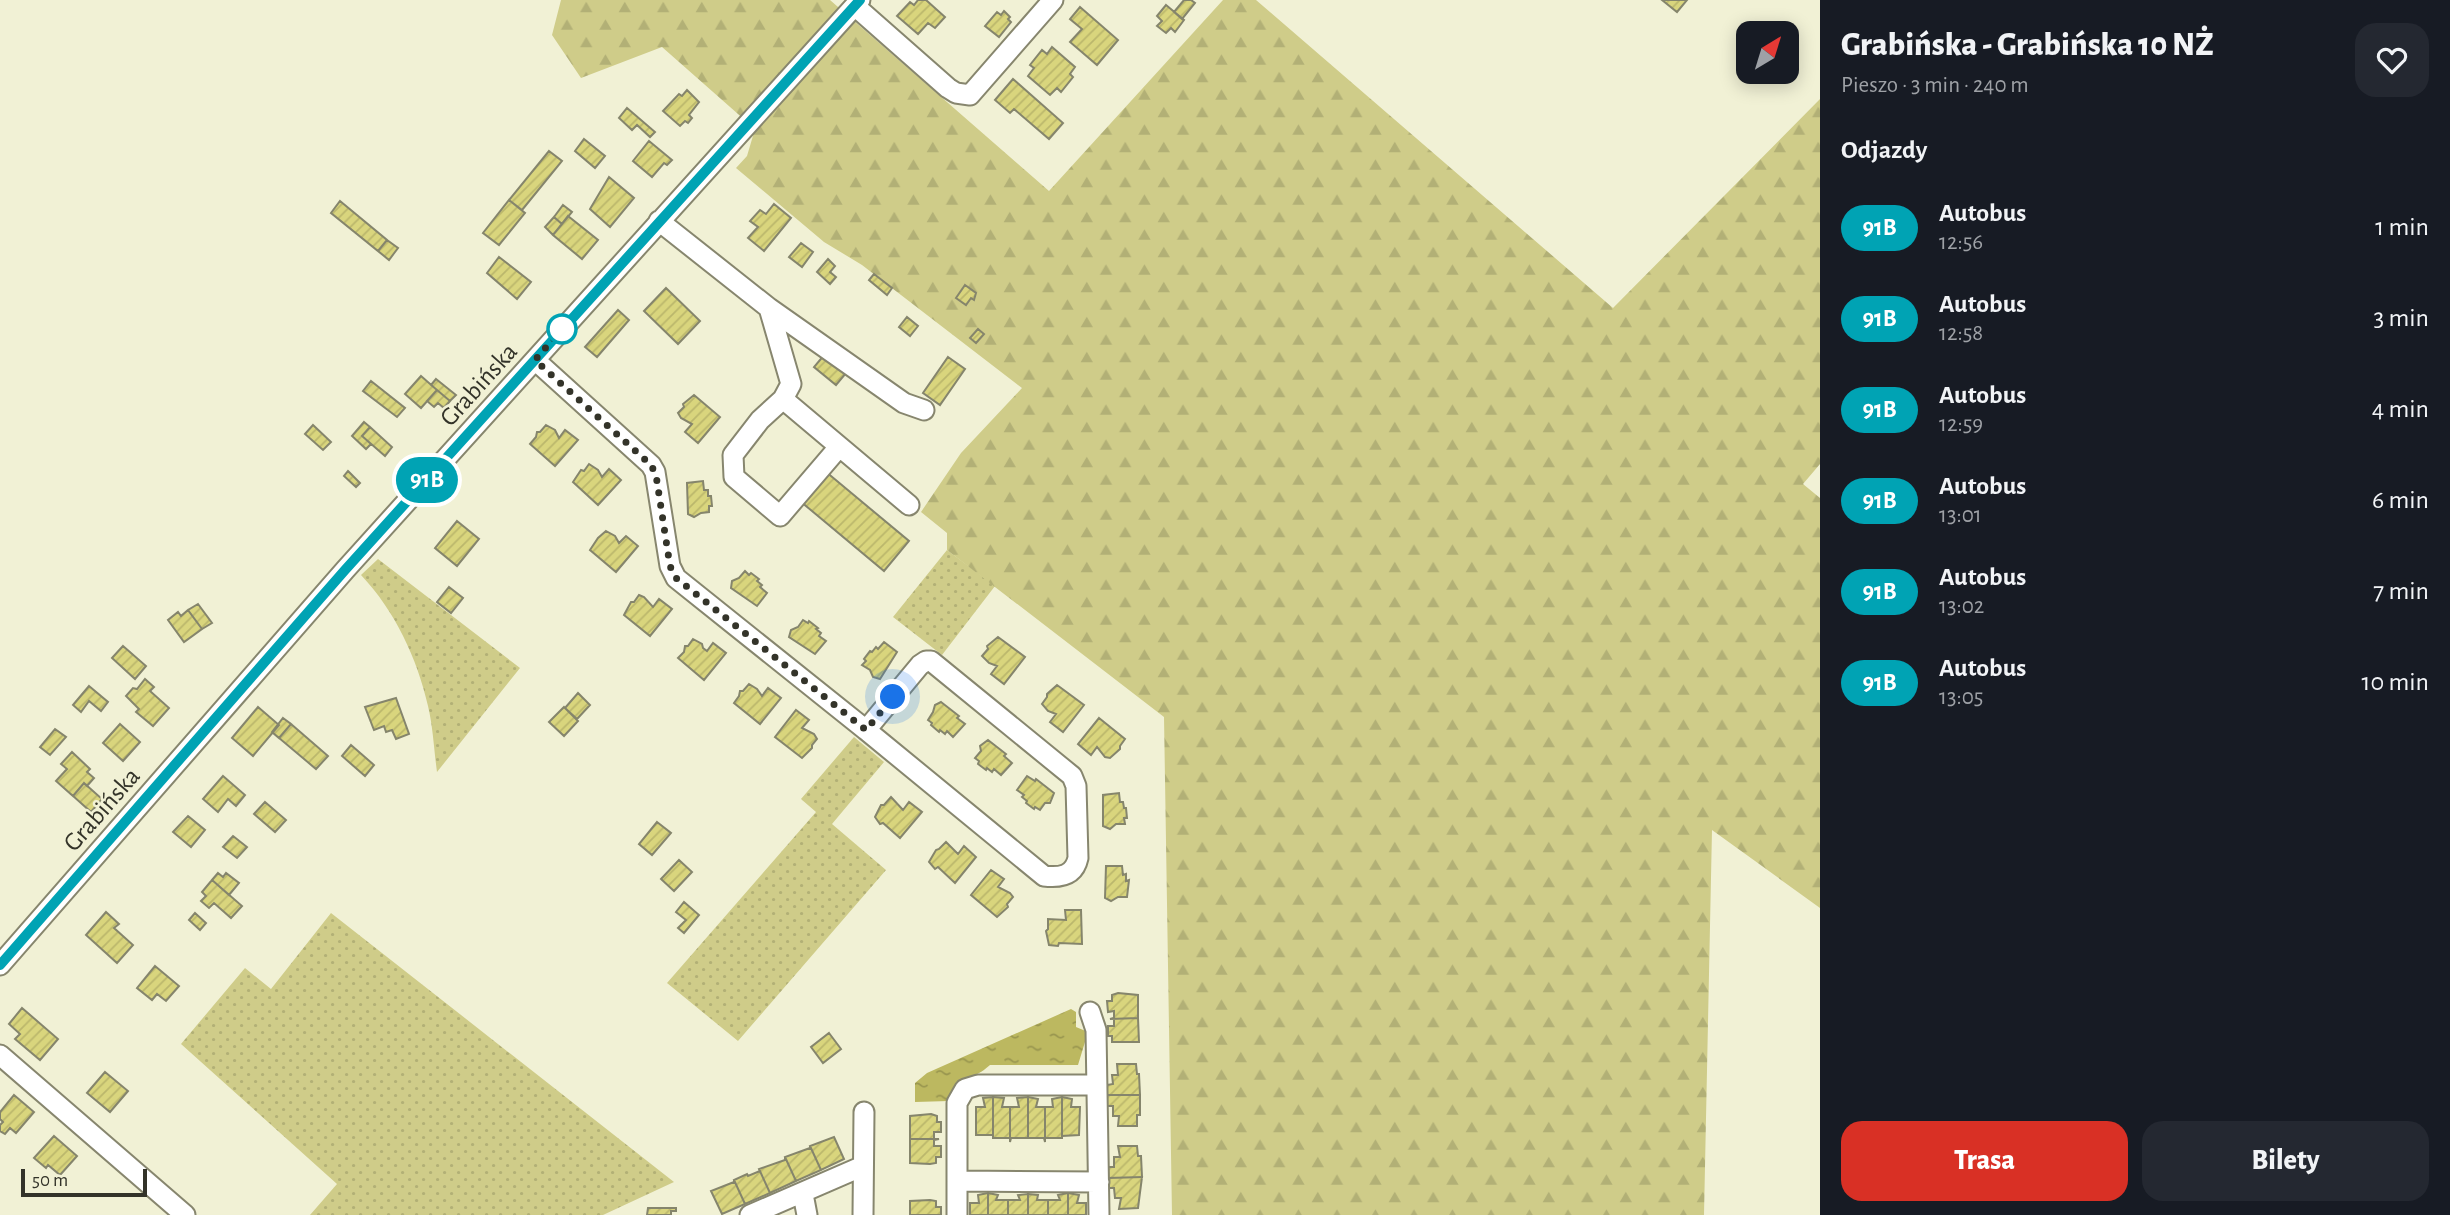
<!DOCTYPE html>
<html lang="pl">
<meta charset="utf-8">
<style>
:root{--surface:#171b24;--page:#242831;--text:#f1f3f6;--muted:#9ea1a6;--accent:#d93025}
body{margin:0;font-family:"Alegreya Sans",sans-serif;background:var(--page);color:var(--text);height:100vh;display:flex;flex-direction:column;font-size:26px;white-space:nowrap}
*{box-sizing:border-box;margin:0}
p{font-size:23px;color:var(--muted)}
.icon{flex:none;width:38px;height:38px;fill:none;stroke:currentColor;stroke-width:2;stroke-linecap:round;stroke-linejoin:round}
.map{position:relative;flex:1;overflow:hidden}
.drawer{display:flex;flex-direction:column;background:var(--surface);width:630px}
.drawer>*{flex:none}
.badge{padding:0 14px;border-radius:23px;font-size:24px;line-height:46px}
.needle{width:46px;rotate:38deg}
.fabs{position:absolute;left:1736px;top:21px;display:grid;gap:14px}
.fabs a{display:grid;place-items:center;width:63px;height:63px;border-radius:14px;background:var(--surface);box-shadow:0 4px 18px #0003;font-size:35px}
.scale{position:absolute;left:21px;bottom:18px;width:126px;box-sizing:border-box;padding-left:7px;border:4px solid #333329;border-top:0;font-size:19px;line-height:24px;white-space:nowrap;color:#333329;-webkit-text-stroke:5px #f1f1d5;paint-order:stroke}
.you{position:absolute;width:35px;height:35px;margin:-18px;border:5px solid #fff;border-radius:50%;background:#1a73e8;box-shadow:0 0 0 10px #1a73e833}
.map>.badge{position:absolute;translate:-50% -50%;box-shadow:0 0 0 4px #fff}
h2{padding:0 21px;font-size:26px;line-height:63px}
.round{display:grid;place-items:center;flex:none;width:74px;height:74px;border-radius:21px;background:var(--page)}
.overview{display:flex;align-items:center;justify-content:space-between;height:119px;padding:0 21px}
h1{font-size:33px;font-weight:800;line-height:52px}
.primary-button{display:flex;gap:14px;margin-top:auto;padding:14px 21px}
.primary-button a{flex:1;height:80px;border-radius:21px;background:var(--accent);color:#fff;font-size:28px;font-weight:800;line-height:80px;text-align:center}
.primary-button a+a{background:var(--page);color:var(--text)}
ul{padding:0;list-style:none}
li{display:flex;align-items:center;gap:21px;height:91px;padding:0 21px}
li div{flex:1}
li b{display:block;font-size:26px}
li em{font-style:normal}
li .badge{min-width:77px;font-weight:700;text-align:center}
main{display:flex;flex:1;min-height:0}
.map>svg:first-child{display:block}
</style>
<main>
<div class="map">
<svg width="1820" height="1215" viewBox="0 0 1820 1215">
<defs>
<pattern id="green-dots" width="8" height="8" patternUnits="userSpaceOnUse" patternTransform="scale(1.75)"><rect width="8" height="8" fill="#cfcc89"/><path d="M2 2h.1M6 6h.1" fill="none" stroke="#b2b076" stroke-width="1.8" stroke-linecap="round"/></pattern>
<pattern id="forest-firs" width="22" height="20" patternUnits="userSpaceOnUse" patternTransform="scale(1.75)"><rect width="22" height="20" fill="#cfcc89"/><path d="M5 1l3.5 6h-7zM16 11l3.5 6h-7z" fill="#b2b076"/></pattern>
<pattern id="water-ripples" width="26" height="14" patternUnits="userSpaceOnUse" patternTransform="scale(1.75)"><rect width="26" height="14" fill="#bcb860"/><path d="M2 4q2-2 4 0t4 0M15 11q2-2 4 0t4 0" fill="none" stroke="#99964f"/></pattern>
<pattern id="building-hatch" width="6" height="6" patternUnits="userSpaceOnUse" patternTransform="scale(1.75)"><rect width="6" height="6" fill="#d9d57d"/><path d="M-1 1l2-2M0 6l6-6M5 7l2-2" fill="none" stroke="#bbb76c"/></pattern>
</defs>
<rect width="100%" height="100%" fill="#f1f1d5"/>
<path fill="url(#green-dots)" d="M947,550L995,586L942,655L893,617Z
M378,559L520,668L437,772C434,750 433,727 428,706C417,658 395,611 361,575Z
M854,737L884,762L832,824L886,870L738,1041L667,983L816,812L801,799Z
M331,913L674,1182L603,1215H310L337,1184L181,1044L245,968L271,989Z"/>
<path fill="url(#forest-firs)" d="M561,0H830L1049,191L1223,0H1256L1613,308L1820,99V464L1803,484L1820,498V908L1712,830L1704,1215H1172L1164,717L947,550V533L921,512L961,453L1022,388L862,265L824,242L736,168L747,156L755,129L662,47L581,78L552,35Z"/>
<path fill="url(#water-ripples)" d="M1071,1009L1076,1012V1027L1088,1032L1078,1065H990C974,1080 955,1078 949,1101L915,1102V1083L927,1073Z"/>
<path fill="url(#building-hatch)" stroke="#85856c" stroke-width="2" d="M918,0H926L945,17L935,28L928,23L918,34L897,16L910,2L914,5Z
M1184,0H1191L1195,3L1182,19L1174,12Z
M1662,0H1687L1677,12Z
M1166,5L1184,20L1175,32L1171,28L1166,33L1157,26L1162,21L1157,16Z
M1080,7L1118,40L1097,65L1070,42L1082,29L1070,19Z
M1004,11L1010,17L1008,19L1011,22L999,37L985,26L997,12L1001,15Z
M1052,47L1075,67L1070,74L1073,77L1061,92L1057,88L1050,95L1028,76L1034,68L1030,65L1042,50L1047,54Z
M1013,79L1063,123L1049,139L1014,109L1010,113L995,100Z
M687,90L699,102L689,115L692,118L688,123L685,121L680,126L663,111L679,94L682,96Z
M627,108L655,132L650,137L637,125L632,130L619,118Z
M584,139L605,156L595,168L575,151Z
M649,141L672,160L667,165L664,163L652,177L633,161Z
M549,151L562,161L522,210L509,200Z
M609,177L634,198L610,227L590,209Z
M509,200L525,213L499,245L483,233Z
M340,201L387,240L378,251L331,213Z
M774,204L791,218L764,251L748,238L758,227L750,221L760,210L766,214Z
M563,205L572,212L562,224L554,217Z
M568,216L598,240L582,259L553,235Z
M554,217L562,224L553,235L545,227Z
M387,240L398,248L389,260L378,251Z
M801,243L813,252L802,267L789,257Z
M499,257L531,282L517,299L487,273Z
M828,259L835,266L830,272L836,277L830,284L817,272Z
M874,274L892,288L887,295L869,280Z
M965,285L976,293L974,300L971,298L966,305L956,298Z
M666,288L700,321L678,344L644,311Z
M618,310L629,320L597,357L585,347Z
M907,317L918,326L910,336L899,327Z
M978,329L984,334L976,343L970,338Z
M825,354L847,372L836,385L814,367Z
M948,357L965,369L940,405L923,393Z
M421,376L437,390L421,408L405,394Z
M436,379L456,395L450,401L431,385Z
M371,381L405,408L397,417L363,391Z
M437,390L450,401L444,408L438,403L434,407L427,401Z
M694,395L720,417L698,443L685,432L692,424L681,418L678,413L684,407L683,404Z
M364,422L370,427L362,436L371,444L366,449L352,436Z
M313,425L331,442L323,450L305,434Z
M546,425L555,430L559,438L565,430L578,440L555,466L530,444L536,437L537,432H540Z
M370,427L392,447L385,456L362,436Z
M589,464L598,470L602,477L609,469L621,480L598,505L573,482L581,470L584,471Z
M348,471L360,483L356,487L344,476Z
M825,471L909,541L884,571L800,501Z
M703,481L704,490H708V496H711L712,506H709V512L701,513L694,517L688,514L687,483Z
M457,521L479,539L457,566L435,548Z
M606,531L615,536L619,543L626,536L638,546L616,572L590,550L598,538Z
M745,571L749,575L751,573L759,579L757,581L762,585L760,587L767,593L757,606L731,588L732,581L739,578Z
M449,587L463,598L451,613L437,602Z
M639,595L644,597L653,607L659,599L672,609L650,636L624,615L631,602H634Z
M198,604L212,623L202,629L188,610Z
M188,610L202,629L184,642L168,620L178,612L181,616Z
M803,620L808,623L809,621L818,628L816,629L821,633L819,636L826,641L815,654L789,637L791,630L798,627Z
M998,637L1025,657L1004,684L991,674L997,666L989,663L982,656L988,649L987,646Z
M693,639L702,644L703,648L707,651L713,643L726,653L704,680L678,658L684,652L685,646H688Z
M884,642L897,652L880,679L873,677L870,670L862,665L866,661L864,659L870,651L872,652L876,647L878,649Z
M123,646L146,666L135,679L112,658Z
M145,679L154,687L150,691L169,708L153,726L136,712L139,709L126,696L133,688L137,689Z
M749,684L757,689L762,696L768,688L781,698L760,724L734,703L739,696L740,691H743Z
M1057,685L1084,705L1063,732L1050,722L1056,714L1048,711L1042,704L1047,697V694Z
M89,686L108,702L101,711L89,701L81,712L73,705Z
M578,693L590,705L577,719L565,708Z
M396,698L409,734L396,739L392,730L386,732L384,726L374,730L365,707Z
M941,702L959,716L957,718L965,724L953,737L947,731L945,734L940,730L939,732L931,725L932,723L928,720L933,712L935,705Z
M258,707L279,725L253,756L232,738Z
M564,707L578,721L564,736L549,722Z
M796,710L809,720L802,728L814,734L817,739L812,745V748L802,758L775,737Z
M283,718L291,724L279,738L272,732Z
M1099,718L1125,739L1120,746V749L1110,758L1105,757L1097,747L1091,755L1078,744Z
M120,724L140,742L123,761L103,743Z
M291,724L328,756L316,769L279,738Z
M55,729L66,737L50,755L40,747Z
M988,740L1006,754L1004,756L1012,763L1001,775L994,769L992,772L987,768L986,770L978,764L979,761L975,758L981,751L980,746Z
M351,745L374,765L365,776L342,756Z
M72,752L90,769L87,772L94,778L87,786L84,783L73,796L56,781L67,769L61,764Z
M223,776L245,795L236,806L228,799L218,812L203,799Z
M1027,776L1035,781L1036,779L1054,793L1050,803H1045L1040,810L1035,807L1034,809L1026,803L1027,801L1022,797L1024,795L1017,790Z
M84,783L102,799L91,812L73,796Z
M1119,793L1120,802H1123L1124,808H1126L1127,818H1124L1125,824H1116L1110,829L1103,826V795Z
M891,797L903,810L909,802L922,812L900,838L883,823L880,824L875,817L881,805H884Z
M265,802L286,820L275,832L254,814Z
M188,816L205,830L191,847L173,832Z
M657,822L671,833L652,855L639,844Z
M233,836L247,847L237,858L223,847Z
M946,842L958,854L964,846L976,857L955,883L938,867L935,869L929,862L936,850L939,849Z
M679,860L692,872L674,891L661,879Z
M1106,866H1122L1123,875L1126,874V881L1129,880L1127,897H1118L1111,901L1105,898Z
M991,870L1004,879L998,887L1010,893L1013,897L1007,904L1008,907L997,917L971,895Z
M218,873L223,877L226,873L239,883L229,895L212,880Z
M212,880L242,906L231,918L214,903L209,908L201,901L206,896L202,892Z
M684,902L699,915L684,933L678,928L686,920L676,912Z
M1065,910H1081L1082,944L1059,943L1058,946L1049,945L1046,931L1048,929V919L1066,920Z
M106,912L119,924L114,928L133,945L117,963L86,935Z
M195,913L206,923L200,930L189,920Z
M155,966L179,986L166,1001L157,994L152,1000L137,988Z
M1118,993L1138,995V1018L1110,1019L1114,1018V1011L1108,1012L1107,1001H1112V995Z
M22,1008L58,1039L40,1060L15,1039L20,1034L9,1024Z
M1138,1018L1139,1042H1112V1036H1108V1026H1114V1019H1110Z
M829,1033L841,1049L823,1063L811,1047Z
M1117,1064H1136L1137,1074H1139L1140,1095H1107V1085L1113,1084L1112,1075H1118Z
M105,1072L128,1091L110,1112L87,1093Z
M14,1095L34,1112L16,1133L10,1128L5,1134L0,1131V1125L3,1122L0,1119V1112Z
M1107,1095H1140V1115H1137V1126H1118L1119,1116H1113V1106H1107Z
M993,1097L1004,1098L1002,1107H1010V1142V1138H993Z
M993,1097V1138V1135H976V1107H985L983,1098Z
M1028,1097V1138H1011L1010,1142V1107H1019L1017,1098Z
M1028,1097L1038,1099L1036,1107H1045V1142L1044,1138H1028Z
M1062,1097L1072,1099L1071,1107H1080L1079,1135L1062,1136V1138Z
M1062,1097V1138H1045V1142V1107H1053L1052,1099Z
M931,1114L937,1116V1122H941V1132H934V1139H939H910V1116Z
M54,1136L77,1156L60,1175L48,1165L46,1168L34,1158Z
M834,1137L844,1159L821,1170L810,1146Z
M910,1139H939L934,1140V1146H941V1157H936V1163L930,1164L910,1163Z
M810,1146L821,1170L796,1181L785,1157L810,1148Z
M1118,1146H1137L1138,1156H1141L1142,1177L1108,1178V1167H1114V1157H1120Z
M785,1157L796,1181L770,1193L759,1169L785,1160Z
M759,1169L770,1193L745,1204L734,1180L747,1174L748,1176L760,1171Z
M1142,1177L1138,1208L1119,1209L1121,1198H1115L1114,1188H1109L1108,1178Z
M734,1180L745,1204L722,1214L711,1191L734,1182Z
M988,1193L998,1195L996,1200H1008V1215H988Z
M988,1193V1215H970V1203H979L978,1195Z
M1068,1193L1079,1195L1077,1203H1086V1215H1068Z
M1068,1193V1215H1048V1200H1060L1058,1195Z
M1028,1194V1215H1008V1200H1020L1018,1195Z
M1028,1194L1038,1195L1037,1200H1048V1215H1028Z
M930,1200L936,1201V1207H941V1215H910V1201Z
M648,1208H676V1211H671V1215H647Z"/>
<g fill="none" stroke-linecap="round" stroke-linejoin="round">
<defs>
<path id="minor" d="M855,6L948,88L956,93L970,95L1053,0
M659,221L769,308L791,384L783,399L760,420L733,455L734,477L780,516L839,447
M769,308L904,403L924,410
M535,360L651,465L655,472L670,566L676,578L866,730L920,665L926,661H931L1072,776L1076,786L1078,858C1074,876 1060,878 1044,876L866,730
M783,399L909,505
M0,965L345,570L860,0
M1090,1012L1096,1030L1099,1215
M0,1055L185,1215
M957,1181L1099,1182
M803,1194L807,1215
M750,1215L863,1166
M863,1215L864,1112
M957,1215V1103L965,1089L978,1085H1097"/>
</defs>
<use href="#minor" stroke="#87866e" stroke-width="23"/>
<use href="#minor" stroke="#fff" stroke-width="19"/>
</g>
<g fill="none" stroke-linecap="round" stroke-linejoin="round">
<defs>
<path id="line" d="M0,965L345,570L860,0"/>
</defs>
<use href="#line" stroke="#fff" stroke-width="16"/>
<use href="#line" stroke="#00a3b4" stroke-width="10"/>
<path stroke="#333329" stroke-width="7" stroke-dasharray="0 12.6" d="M562,329L535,360L651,465L656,475L670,566L676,578L866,730L893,697"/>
</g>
<circle fill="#fff" stroke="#00a3b4" stroke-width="3.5" cx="562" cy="329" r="14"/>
<g text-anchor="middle" stroke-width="5" stroke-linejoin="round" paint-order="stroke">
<g font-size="26" fill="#333329" stroke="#f1f1d5">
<text transform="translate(478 384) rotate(-48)" y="9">Grabińska</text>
<text transform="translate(101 809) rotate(-49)" y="9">Grabińska</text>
</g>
</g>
</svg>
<div class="fabs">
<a><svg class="needle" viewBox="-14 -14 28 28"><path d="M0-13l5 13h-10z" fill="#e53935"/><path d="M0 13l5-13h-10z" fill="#9ea1a6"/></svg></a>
</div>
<div class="scale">50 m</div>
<div class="you" style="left:893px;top:697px"></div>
<b class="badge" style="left:427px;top:480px;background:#00a3b4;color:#fff">91B</b>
</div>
<section class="drawer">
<div class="overview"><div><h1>Grabińska - Grabińska 10 NŻ</h1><p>Pieszo · 3 min · 240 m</p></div><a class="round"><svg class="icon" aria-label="heart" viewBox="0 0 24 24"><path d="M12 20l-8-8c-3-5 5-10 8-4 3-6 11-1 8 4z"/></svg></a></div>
<h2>Odjazdy</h2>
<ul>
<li><span class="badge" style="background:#00a3b4;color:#fff">91B</span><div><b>Autobus</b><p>12:56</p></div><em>1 min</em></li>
<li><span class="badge" style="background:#00a3b4;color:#fff">91B</span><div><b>Autobus</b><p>12:58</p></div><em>3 min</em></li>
<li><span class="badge" style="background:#00a3b4;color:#fff">91B</span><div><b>Autobus</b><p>12:59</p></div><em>4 min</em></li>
<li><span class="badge" style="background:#00a3b4;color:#fff">91B</span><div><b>Autobus</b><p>13:01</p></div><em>6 min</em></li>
<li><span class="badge" style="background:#00a3b4;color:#fff">91B</span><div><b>Autobus</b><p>13:02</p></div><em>7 min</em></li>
<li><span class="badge" style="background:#00a3b4;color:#fff">91B</span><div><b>Autobus</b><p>13:05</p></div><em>10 min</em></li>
</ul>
<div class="primary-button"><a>Trasa</a><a>Bilety</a></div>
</section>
</main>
